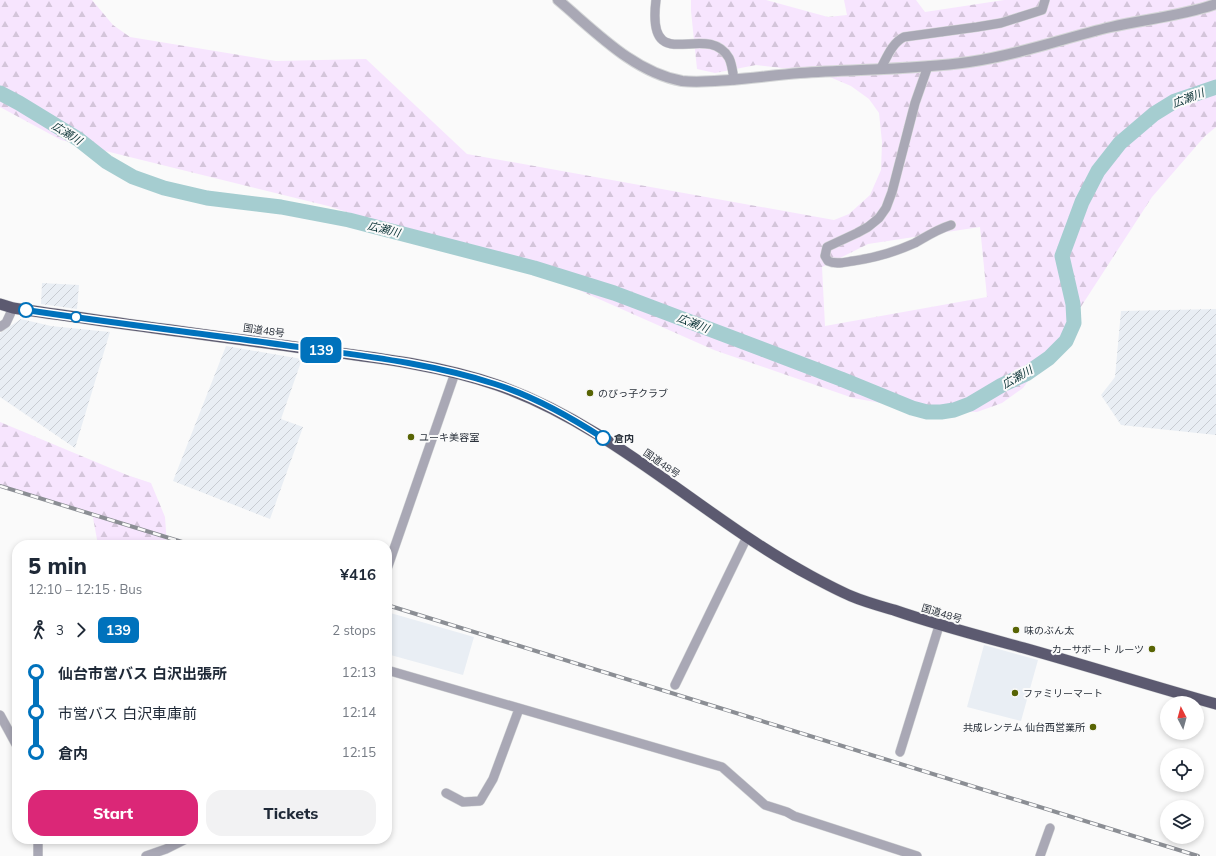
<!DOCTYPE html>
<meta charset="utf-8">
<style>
:root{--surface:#fff;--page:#f2f2f3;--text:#1f2937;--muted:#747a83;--accent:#db2777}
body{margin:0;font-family:Mulish,"Noto Sans JP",sans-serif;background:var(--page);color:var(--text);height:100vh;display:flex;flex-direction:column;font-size:15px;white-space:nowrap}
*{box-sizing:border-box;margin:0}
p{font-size:13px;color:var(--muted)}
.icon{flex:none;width:22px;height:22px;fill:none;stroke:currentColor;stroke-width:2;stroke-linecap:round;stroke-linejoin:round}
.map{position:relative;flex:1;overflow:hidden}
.drawer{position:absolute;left:12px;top:540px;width:380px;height:304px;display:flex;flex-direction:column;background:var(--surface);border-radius:16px;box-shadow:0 2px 6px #0003}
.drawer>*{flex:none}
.badge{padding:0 8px;border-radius:6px;font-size:14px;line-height:26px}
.needle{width:26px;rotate:354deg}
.controls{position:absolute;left:1160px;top:696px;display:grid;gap:8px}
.controls a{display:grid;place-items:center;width:44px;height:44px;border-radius:50%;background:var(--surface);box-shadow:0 2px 6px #0003;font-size:20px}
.map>.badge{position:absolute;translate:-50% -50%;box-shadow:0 0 0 2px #fff}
.legs{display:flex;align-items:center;gap:6px;height:44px;padding:0 16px;font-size:13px}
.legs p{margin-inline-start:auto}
.headline{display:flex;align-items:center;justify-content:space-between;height:68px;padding:0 16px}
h1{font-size:22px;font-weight:800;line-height:30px}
.action{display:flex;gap:8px;margin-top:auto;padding:8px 16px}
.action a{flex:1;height:46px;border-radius:16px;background:var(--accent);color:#fff;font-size:16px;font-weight:800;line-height:46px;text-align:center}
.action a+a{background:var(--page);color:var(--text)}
ul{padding:0 16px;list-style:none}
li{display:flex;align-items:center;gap:14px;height:40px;font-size:15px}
li i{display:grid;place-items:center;width:6px;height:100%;margin:0 5px;background:currentColor}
li i::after{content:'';width:10px;height:10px;margin:-5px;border:3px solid;border-radius:50%;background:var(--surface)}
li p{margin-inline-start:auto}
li:first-child i{background:linear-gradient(#0000 50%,currentColor 0)}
li:last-child i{background:linear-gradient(currentColor 50%,#0000 0)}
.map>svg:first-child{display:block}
</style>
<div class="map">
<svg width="1216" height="856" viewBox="0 0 1216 856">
<defs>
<pattern id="industrial-furrows" width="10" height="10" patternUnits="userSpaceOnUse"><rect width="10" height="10" fill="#e9eef4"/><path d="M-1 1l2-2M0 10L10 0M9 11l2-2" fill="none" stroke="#c8ccd2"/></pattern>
<pattern id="forest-firs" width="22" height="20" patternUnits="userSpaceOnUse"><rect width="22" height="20" fill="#f7e5fe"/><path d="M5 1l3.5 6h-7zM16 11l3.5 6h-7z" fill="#d4c5da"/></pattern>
</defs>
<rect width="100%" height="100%" fill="#fafafa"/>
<path fill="#e9eef4" d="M387,612L474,637L463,675L387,654Z
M984,645L1038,660L1021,721L967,707Z"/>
<path fill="url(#industrial-furrows)" d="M42,283L79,285L77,309L41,304Z
M1216,309V435L1121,425L1101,395L1115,377L1121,311Z
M21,319L51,326L110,332L75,448L0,397V333Z
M226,346L302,359L281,419L303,427L270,519L173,481Z"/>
<path fill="url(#forest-firs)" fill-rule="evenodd" d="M0,0H92L113,25L130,37L276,61L366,59L467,154L834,220L849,214L870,195L881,170L882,142L879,113L869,99L851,86L818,72L756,65L715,73L697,69L691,11V0H766L828,17L847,15L844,0H916L925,12L1004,0H1216V127L1205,136L1152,197L1073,319L1023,388L1002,403L977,412L920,410L853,398L714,350L547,276L328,206L61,140L0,107ZM980,227L987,297L825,326L822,267L868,244Z
M0,422L127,475L151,483L165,517L167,545H98L92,512L0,488Z"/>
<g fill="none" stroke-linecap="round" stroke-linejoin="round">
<path stroke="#a5cdd0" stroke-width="15" d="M0,93L19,103L78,139L107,162L133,177L164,188L207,198L281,207L349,220L534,268L614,293L841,379L912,408L927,412H941L954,410L970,404L1002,385L1026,374L1049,358L1066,341L1074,323L1073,304L1062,256L1082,202L1098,171L1120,143L1154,114L1175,101L1216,87"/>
<defs>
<path id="minor" d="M656,0C646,80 706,19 729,58C732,64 733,73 734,80
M928,66L915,103L892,192L886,208L879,218L868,227L857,233L827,247L825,256L828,261C836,265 845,262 853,261C874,258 895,252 915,243C927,236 938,229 951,225
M881,68C887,57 892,43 904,37L977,27L1001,23L1042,10L1045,0
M0,327L6,323L13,308
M387,569L455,373
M387,670L722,767L765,805L787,812L794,816L917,856
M675,685L747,537
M0,715L17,746
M900,752L939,626
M446,793L463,802L480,801L493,779L519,709
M38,856V839
M146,856L166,849L186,839
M1040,856L1050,828"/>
<path id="tertiary" d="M558,0C595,31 633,72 682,81C698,83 715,81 730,80C753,78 777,75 800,73C856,69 914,70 969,62C1018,55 1064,38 1111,27C1146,19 1182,16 1216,4"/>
<path id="trunk" d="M0,304L13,308C107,322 201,334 295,347C362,356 433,363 497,385C614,426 703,518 811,576C824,583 837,590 851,596C865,602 880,606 894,610C937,625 980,636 1024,648C1088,666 1152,686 1216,704"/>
</defs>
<use href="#minor" stroke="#d4d6d7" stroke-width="10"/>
<use href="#tertiary" stroke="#d4d6d7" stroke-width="12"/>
<use href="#trunk" stroke="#d4d6d7" stroke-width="12"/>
<use href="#minor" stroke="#a9a8b5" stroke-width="9"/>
<use href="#tertiary" stroke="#a9a8b5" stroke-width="10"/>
<use href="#trunk" stroke="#5c5a70" stroke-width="11"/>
<defs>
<path id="rail" d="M0,486L192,545
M387,605L1198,856"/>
</defs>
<use href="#rail" stroke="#8b8e94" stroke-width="4"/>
<use href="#rail" stroke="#fafafa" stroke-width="2.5" stroke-dasharray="8" stroke-linecap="butt"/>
</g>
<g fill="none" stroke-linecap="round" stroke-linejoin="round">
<defs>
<path id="line-1" d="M26,310C112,323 198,333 284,345C355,355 427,362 495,384C533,396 569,416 603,438"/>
</defs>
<use href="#line-1" stroke="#fff" stroke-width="9"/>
<use href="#line-1" stroke="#0072bc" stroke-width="6"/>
</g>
<g fill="#fff" stroke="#0072bc" stroke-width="2">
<circle cx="26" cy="310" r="7"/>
<circle cx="76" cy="317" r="5"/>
<circle cx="603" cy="438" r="7"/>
</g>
<g fill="#586404" stroke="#fafafa" stroke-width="1.5">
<circle cx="590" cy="393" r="4"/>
<circle cx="411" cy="437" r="4"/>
<circle cx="1016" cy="630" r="4"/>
<circle cx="1152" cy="649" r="4"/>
<circle cx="1015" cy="693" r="4"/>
<circle cx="1093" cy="727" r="4"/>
</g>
<g text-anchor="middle" stroke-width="4" stroke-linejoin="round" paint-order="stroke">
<g font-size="10" fill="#29303a" stroke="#fafafa">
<text transform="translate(264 330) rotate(8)" y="4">国道48号</text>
<text transform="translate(662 463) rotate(35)" y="4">国道48号</text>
<text transform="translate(942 613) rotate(17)" y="4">国道48号</text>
</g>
<g font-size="10" fill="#29303a" stroke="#fafafa" text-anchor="start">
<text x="598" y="397">のびっ子クラブ</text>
<text x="419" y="441">ユーキ美容室</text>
<text x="1024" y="634">味のぶん太</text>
<text x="1144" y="653" text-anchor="end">カーサポート ルーツ</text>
<text x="1023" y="697">ファミリーマート</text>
<text x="1085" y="731" text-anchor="end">共成レンテム 仙台西営業所</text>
</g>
<g font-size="10" font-weight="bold" fill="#29303a" stroke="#fafafa" text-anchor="start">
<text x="614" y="442">倉内</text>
</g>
<g font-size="11" font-style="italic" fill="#093235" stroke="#fafafa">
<text transform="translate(1188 98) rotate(-21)" y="4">広瀬川</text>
<text transform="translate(67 133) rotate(32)" y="4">広瀬川</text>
<text transform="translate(384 229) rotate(14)" y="4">広瀬川</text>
<text transform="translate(693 323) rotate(21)" y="4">広瀬川</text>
<text transform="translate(1017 377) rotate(-30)" y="4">広瀬川</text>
</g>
</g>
</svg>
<div class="controls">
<a><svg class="needle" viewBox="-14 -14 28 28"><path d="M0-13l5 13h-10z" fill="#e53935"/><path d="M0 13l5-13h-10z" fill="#747a83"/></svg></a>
<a><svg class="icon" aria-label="locate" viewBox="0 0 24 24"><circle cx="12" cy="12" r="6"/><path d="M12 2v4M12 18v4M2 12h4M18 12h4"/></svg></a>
<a><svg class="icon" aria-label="layers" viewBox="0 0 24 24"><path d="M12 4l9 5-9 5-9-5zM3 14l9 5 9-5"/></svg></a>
</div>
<b class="badge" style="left:321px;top:350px;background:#0072bc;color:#fff">139</b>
<section class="drawer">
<div class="headline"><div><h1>5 min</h1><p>12:10 – 12:15 · Bus</p></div><b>¥416</b></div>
<div class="legs"><svg class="icon" aria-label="walk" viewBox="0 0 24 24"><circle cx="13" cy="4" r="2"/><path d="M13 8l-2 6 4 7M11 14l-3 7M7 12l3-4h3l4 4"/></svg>3<svg class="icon" aria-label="forward" viewBox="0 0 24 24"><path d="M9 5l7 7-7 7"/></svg><b class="badge" style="background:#0072bc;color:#fff">139</b><p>2 stops</p></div>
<ul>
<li><i style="color:#0072bc"></i><b>仙台市営バス 白沢出張所</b><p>12:13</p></li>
<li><i style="color:#0072bc"></i><span>市営バス 白沢車庫前</span><p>12:14</p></li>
<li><i style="color:#0072bc"></i><b>倉内</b><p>12:15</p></li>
</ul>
<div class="action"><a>Start</a><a>Tickets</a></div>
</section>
</div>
